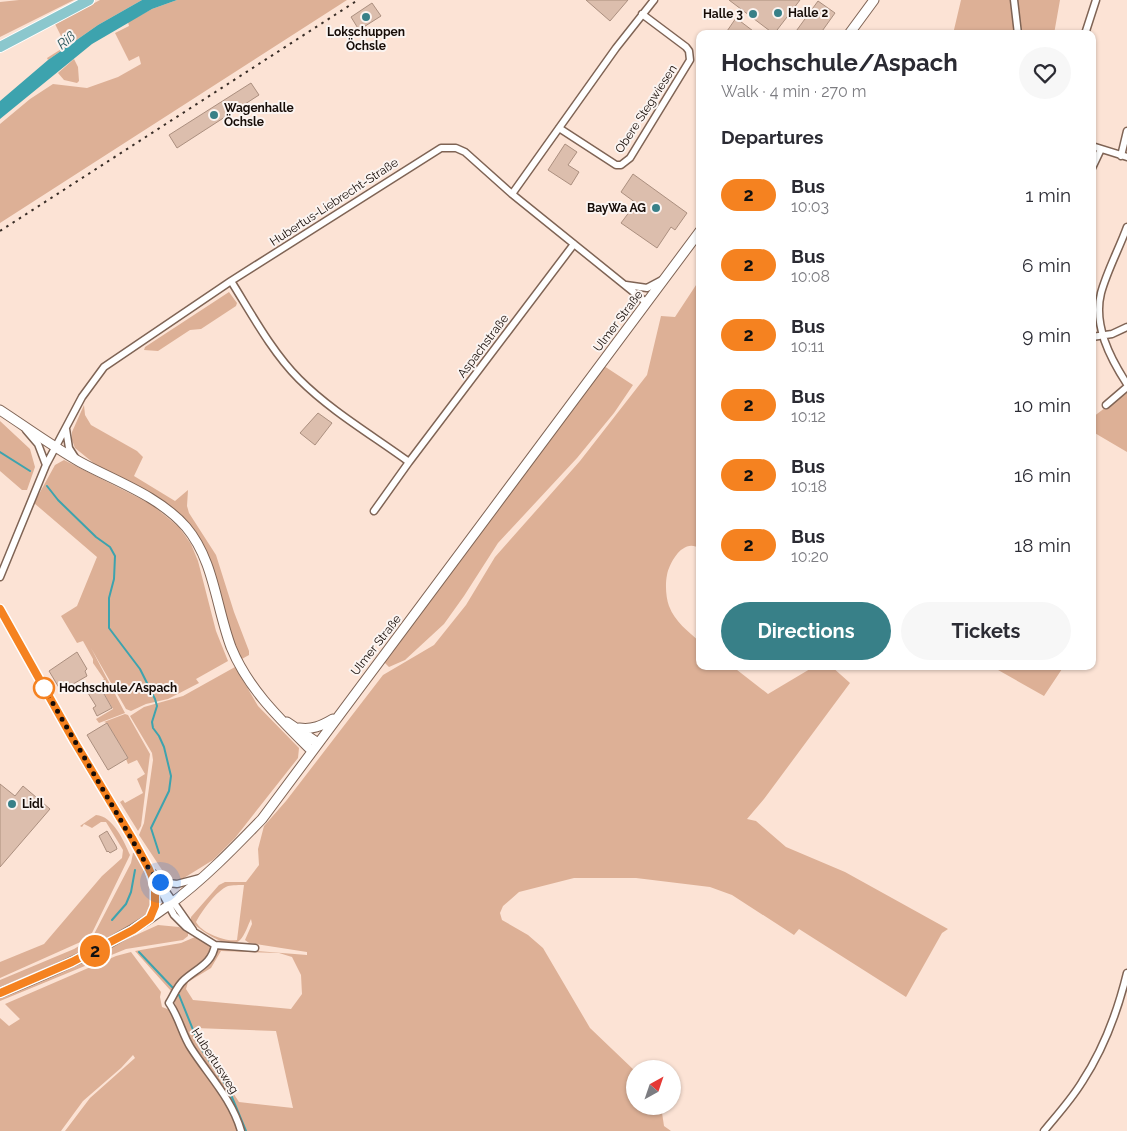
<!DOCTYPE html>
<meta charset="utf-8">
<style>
:root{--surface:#fff;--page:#f7f7f7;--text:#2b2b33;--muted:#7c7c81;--accent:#388088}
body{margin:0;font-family:Raleway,sans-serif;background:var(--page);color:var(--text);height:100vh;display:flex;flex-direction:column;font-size:19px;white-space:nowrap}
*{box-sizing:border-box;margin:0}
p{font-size:16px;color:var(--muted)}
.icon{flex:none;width:28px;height:28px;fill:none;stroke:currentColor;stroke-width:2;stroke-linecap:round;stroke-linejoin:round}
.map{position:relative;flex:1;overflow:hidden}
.details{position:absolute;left:696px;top:30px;width:400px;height:640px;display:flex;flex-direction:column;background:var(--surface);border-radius:10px;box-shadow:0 1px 4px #0004}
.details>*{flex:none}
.badge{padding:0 10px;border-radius:16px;font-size:18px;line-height:32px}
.needle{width:32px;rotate:40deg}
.tools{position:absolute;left:626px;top:1060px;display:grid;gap:10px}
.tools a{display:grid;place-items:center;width:55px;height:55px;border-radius:50%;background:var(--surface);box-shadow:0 1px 4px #0004;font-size:25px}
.you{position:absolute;width:25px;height:25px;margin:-12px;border:4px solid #fff;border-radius:50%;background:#1a73e8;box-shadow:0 0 0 8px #1a73e833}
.map>.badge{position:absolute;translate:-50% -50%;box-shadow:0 0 0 2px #fff}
h2{padding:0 25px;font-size:19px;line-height:45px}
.round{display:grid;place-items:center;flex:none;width:52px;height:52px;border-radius:26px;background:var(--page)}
.headline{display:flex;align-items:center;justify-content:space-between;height:85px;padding:0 25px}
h1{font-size:24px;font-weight:700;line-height:38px}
.primary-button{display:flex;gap:10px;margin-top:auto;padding:10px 25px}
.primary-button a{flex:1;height:58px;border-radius:30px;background:var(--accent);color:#fff;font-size:20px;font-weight:700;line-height:58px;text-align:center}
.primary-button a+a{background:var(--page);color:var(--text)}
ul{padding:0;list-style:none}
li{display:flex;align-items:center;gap:15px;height:70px;padding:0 25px}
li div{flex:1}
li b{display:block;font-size:19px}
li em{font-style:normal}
li .badge{min-width:55px;font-weight:700;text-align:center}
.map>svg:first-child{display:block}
</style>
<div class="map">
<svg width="1127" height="1131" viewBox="0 0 1127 1131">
<rect width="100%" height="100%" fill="#fce3d5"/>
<path fill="#ddb096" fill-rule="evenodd" d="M19,0H74L0,37V2Z
M100,0H142L98,25L48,60L47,58L66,46L55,24Z
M177,0H347L0,223V124L30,99L53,84L87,88L118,77L141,64L139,56L129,61L115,33L129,26L128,22L152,9Z
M961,0H1060L1054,34H953Z
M74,59L78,67L79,81L77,83L64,80L58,73Z
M700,279V549C685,537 670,560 667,575C665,584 666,598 669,606C675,622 688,631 700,642V666H732L768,694L815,666H831L850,683L764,799L747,819L756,821L786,847L845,872L948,929L942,933L906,997L799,929L794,935L732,895L710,887L636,878H574L519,892L503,906L500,913L502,920L528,935L543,948L590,1028L635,1071V1106H661L664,1126L671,1131H243L184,1033L174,1000C182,980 195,978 209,964C214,959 215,952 220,948L307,955V952L249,943L245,940L252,924L251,919C248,925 245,935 240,940C229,951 199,930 191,921V917L219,885L225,882H246L259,865L258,849L264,826L286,801L383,675L434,645L466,605L495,557L580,461L647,375L661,316L675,317ZM244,885L237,940C225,942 202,933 196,922C201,912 217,890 228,886C232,885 240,885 244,885ZM221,951L279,953L292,957L301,975L302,994L291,1009L193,1000L186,989L188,982L211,968ZM195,1028L276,1031L293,1108L239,1102L206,1051Z
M229,292L237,303L236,306L201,329L190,330L158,351L144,350L145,347Z
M604,366L633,385L614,413L577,458L498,543L464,596L444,624L405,660L389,667L384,662Z
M1127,391V452L1093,432V417Z
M84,405L85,415L91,425L137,451L143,457L134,476L175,501L188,490L187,506L189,513L216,555L234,612L249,651V655L240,660L233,646L207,555L154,497L96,465L75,448L72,440V432Z
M0,421L30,449L35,467L27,490H22L0,471Z
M64,460L151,504L179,527L191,544L198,561L216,631L228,661L196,679L199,683L168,699L146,704L131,711L126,709L91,648L125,713L99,723L96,719L113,709L99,685L104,679L93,663V659L83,641L77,643L61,616L77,606L97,557L34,503L55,465Z
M991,666H1064L1044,696Z
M235,667L258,706L299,748L298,758L235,838L213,860L179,881L168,879L169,873H164L139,835L144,823L153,760L152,753L130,716L144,707L183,696Z
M125,714L128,715L150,754L141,826L138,831L120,802L123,800L125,803L143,793L137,779L145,774L137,760L128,764L126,759L128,758L107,723L104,722Z
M96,815C113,816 124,841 130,855L92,933L85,940L0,978V962L44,944L102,876L122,858L123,850L106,822H101L92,828L84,824L82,827L80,826Z
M133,853H136L145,873L153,900L150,909L144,916L97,945L0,990V980L74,949L92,938L131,863Z
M158,925L179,927L188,933V936L183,940L126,949L0,1001V997Z
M195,937L209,944L211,948L208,959L171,991L135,951L181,943Z
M131,952L161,992L160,997L162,1007L170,1010L185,1042L231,1108L240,1131H65L90,1098L135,1058L133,1055L121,1068L83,1101L61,1131H0V1018L9,1026L20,1019L5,1004L116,956Z"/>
<path fill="#3da3ae" d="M142,0H177L152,9L92,44L0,119V101L48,60L98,25Z"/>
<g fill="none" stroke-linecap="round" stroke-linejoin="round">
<path stroke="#3da3ae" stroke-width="2" d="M0,452L30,471
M47,486L58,500L96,537L110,547L115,556L114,579L109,598V628L140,669L155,699L157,706L152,722L153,728L159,736L164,747L171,776L169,791L151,828L159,853
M112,920L126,904L131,892L135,870
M139,952L173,988
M179,995L200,1047L229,1090L246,1131"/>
</g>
<path fill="#dcbead" stroke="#ab8f7f" d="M586,0H628L610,21Z
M729,0H800L774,34Z
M818,1L835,13L820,34H794Z
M372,3L381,16L359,30L351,17Z
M736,18L757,34H725Z
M251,83L259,95L177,148L169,135Z
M565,144L577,152L568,165L579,172L571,185L548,170Z
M633,174L687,213L675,230L671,227L657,248L621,223L636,203L621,192Z
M318,413L332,423L315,445L300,433Z
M77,652L87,669L85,671L87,676L61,691L49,671Z
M99,685L112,708L97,716L93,708L96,706L88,693Z
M107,723L128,758L108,770L87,735Z
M0,784L15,796L23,786L50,809L0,867Z
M107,831L116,846L117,849L110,853L108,851L107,852L99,836Z"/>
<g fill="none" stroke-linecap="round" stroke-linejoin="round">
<defs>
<path id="minor" d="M1014,0L1018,34
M1085,34L1096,0
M559,128L616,165H621L630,158L690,60L689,51L686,47L642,14
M1092,146L1127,157
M1121,156L1127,131
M1092,168L1101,149
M512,194L616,48L654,0
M1127,227C1119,249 1107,271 1101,293C1093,325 1110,358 1127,384
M231,281C251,313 272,352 299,379C331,411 372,435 409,462L574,244
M626,285L647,288L662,280
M1092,337L1112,334L1127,327
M1106,405L1127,387
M66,429L69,448L76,459
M26,430L38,444L46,465
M374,511L409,462
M0,577L46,465L82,397L104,367L231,281L441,148H456L465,152L512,194L647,303
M0,609L80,751L132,838L174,915L186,927L215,945L255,948
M153,873L193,930
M160,882L177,884L200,878
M150,918L155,906V887
M215,945C212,964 197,968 184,980C177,986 174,995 169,1003C179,1017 182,1034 191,1048C209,1076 232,1099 241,1131
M1044,1131C1057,1115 1071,1100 1082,1082C1103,1050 1118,1010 1127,973"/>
<path id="secondary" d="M849,34L874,0
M0,410C26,427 52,446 80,462C115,481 159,496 186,527C214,560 216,607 231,647C248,689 281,720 312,751
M287,722L318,743
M299,728C312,730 321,726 333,719
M0,993C59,969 118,943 169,905C203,880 233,849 262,819L700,231"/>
<path id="primary" d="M0,47L89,0"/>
</defs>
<use href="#minor" stroke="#7f6455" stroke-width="9"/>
<use href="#secondary" stroke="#7f6455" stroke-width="11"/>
<use href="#primary" stroke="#fff" stroke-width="12"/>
<use href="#minor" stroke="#fff" stroke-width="6"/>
<use href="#secondary" stroke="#fff" stroke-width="9"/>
<use href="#primary" stroke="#8bc7cd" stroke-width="10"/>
<path stroke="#382c25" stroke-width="2" stroke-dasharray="2.5 5" stroke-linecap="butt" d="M0,231L358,0"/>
</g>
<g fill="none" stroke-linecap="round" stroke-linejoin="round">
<defs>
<path id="line" d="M0,609L74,741L132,838L149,869L155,883V906L150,918L133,930L72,962L0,993"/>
</defs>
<use href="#line" stroke="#fff" stroke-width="11"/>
<use href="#line" stroke="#f58220" stroke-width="8"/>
<path stroke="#160c07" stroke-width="5" stroke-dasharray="0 9" d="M44,688L149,869L160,882"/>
</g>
<g fill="#388088" stroke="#fbf4f1" stroke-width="2">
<circle cx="778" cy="13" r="5"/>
<circle cx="753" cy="14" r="5"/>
<circle cx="366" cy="17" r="5"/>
<circle cx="214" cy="115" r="5"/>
<circle cx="656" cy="208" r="5"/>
<circle cx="12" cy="804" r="5"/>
</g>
<circle fill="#fff" stroke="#f58220" stroke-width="2.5" cx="44" cy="688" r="10"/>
<g text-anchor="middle" stroke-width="4" stroke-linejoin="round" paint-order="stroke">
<g font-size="12" font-weight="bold" fill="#160c07" stroke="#fbf4f1" text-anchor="start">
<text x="788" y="17">Halle 2</text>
<text x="743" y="18" text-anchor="end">Halle 3</text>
<text x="366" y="36" text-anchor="middle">Lokschuppen<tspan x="366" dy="14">Öchsle</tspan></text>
<text x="224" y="112">Wagenhalle<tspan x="224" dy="14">Öchsle</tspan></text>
<text x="646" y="212" text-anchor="end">BayWa AG</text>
<text x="22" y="808">Lidl</text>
</g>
<g font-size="12" fill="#160c07" stroke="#fbf4f1">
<text transform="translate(646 109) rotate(-57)" y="4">Obere Stegwiesen</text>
<text transform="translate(334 202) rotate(-33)" y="4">Hubertus-Liebrecht-Straße</text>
<text transform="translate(618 321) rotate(-53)" y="4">Ulmer Straße</text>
<text transform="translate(483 346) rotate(-53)" y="4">Aspachstraße</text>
<text transform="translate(376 645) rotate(-52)" y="4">Ulmer Straße</text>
<text transform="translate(215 1061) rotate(57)" y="4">Hubertusweg</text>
</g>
<g font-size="12" font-weight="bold" fill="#160c07" stroke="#fbf4f1" text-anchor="start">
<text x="59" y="692">Hochschule/Aspach</text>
</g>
<g font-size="14" font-style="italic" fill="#2b575c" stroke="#fbf4f1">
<text transform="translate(66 40) rotate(-39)" y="5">Riß</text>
</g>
</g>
</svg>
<div class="tools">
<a><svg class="needle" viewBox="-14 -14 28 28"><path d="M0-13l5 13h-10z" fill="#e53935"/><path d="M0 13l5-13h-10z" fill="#7c7c81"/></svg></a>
</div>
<div class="you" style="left:160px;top:882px"></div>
<b class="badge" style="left:95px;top:951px;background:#f58220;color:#111">2</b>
<section class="details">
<div class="headline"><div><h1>Hochschule/Aspach</h1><p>Walk · 4 min · 270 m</p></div><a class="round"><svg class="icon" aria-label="heart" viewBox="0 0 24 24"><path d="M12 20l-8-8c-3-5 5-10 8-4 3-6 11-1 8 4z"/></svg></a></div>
<h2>Departures</h2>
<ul>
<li><span class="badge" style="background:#f58220;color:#111">2</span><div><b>Bus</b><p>10:03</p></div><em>1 min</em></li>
<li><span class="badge" style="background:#f58220;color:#111">2</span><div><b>Bus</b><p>10:08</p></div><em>6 min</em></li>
<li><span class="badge" style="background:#f58220;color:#111">2</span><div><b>Bus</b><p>10:11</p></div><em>9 min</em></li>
<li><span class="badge" style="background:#f58220;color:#111">2</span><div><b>Bus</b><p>10:12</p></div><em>10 min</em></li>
<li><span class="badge" style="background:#f58220;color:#111">2</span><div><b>Bus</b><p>10:18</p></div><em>16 min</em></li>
<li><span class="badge" style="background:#f58220;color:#111">2</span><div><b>Bus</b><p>10:20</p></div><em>18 min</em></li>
</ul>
<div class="primary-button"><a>Directions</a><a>Tickets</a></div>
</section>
</div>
